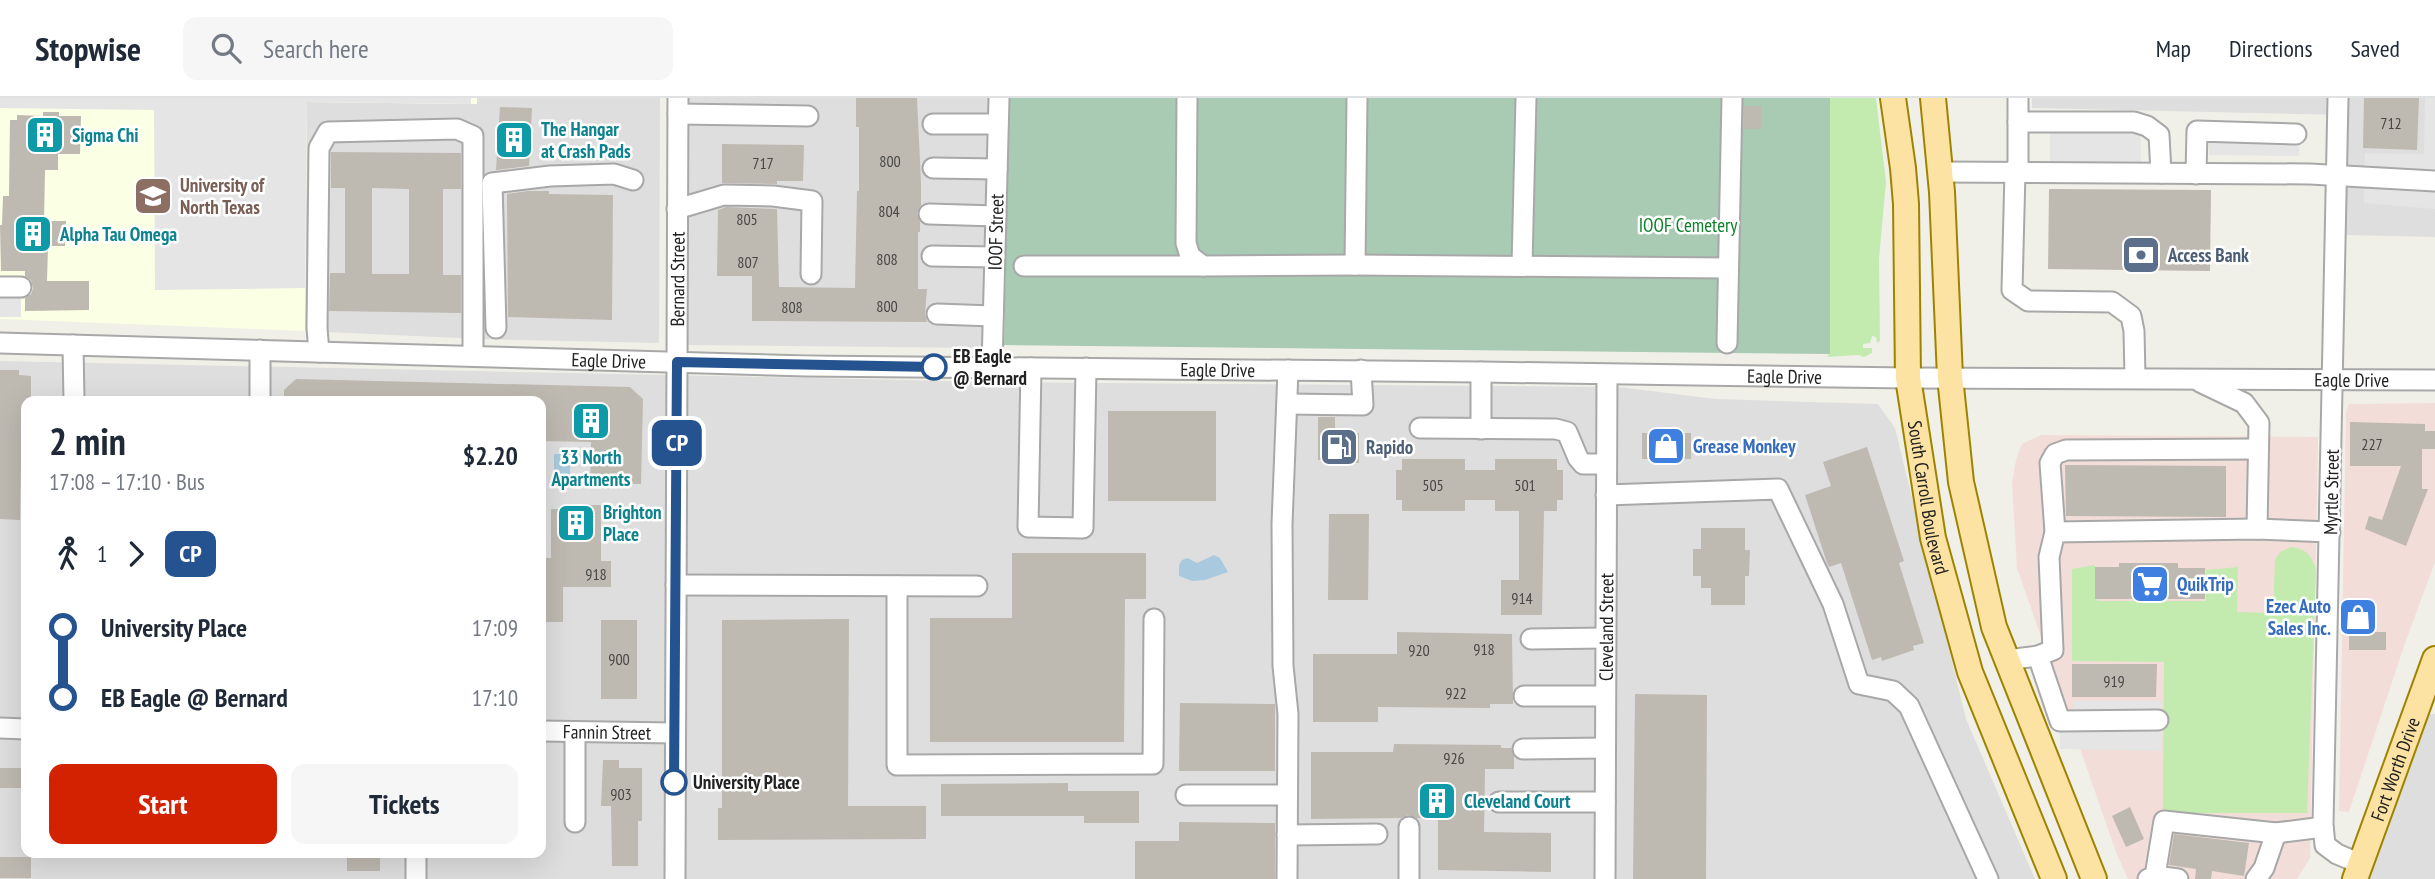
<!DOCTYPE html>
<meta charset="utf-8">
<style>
:root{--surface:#fff;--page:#f6f6f7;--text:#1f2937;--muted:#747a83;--line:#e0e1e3;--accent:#d22201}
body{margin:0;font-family:"PT Sans Narrow",sans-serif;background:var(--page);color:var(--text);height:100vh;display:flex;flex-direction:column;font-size:26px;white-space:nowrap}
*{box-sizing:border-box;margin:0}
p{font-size:23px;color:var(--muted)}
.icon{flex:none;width:38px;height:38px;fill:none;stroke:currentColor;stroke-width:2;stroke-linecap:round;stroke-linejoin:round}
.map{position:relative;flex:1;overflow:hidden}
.side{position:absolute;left:21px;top:298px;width:525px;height:462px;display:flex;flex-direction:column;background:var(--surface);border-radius:14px;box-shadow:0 7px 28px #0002}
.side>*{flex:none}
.badge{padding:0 14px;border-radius:10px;font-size:24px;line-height:46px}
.map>.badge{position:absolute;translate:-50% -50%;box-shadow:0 0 0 4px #fff}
.legs{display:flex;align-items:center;gap:10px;height:77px;padding:0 28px;font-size:23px}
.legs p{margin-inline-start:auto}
.summary{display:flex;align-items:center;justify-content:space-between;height:119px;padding:0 28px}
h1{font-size:38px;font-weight:600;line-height:52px}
.action{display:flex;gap:14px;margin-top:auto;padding:14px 28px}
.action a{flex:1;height:80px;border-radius:14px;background:var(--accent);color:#fff;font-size:28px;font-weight:600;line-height:80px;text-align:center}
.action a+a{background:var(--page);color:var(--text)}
ul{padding:0 28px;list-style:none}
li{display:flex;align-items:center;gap:24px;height:70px;font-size:26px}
li i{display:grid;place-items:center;width:10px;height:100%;margin:0 9px;background:currentColor}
li i::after{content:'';width:18px;height:18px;margin:-9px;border:5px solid;border-radius:50%;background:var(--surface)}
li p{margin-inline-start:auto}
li:first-child i{background:linear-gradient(#0000 50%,currentColor 0)}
li:last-child i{background:linear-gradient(currentColor 50%,#0000 0)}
header{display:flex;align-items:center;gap:42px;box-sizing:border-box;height:98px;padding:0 35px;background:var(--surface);border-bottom:2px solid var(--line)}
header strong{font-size:33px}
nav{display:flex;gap:38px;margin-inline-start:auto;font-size:24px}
.search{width:490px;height:63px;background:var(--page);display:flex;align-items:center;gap:18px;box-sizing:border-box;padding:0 24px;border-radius:14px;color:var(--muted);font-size:26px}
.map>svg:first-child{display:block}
</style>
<header>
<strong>Stopwise</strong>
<div class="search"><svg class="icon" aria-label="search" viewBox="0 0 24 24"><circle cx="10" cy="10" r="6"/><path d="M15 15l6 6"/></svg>Search here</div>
<nav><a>Map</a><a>Directions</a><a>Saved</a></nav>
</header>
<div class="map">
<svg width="2435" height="781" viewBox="0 0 2435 781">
<rect width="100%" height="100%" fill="#f1f0e8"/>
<path fill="#dfdede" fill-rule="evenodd" d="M477,0H660L659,245L479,241L305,233L307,4L477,6Z
M687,0H989L982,250L684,247Z
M2032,0H2435V139L2346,137L2348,17L2032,10Z
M0,263L999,284L1619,289L1715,301L1878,306L1895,330L1966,621L2035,781H0ZM26,303H541V754H26Z
M2426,616H2435V781H2369Z"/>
<path fill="#f2ddd8" d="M2435,305V464L2404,548L2349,714L2339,713L2346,314L2349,306Z
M2041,337L2318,339L2310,760L2297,781H2128L2116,754L2017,470L2012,385L2016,362L2022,346Z"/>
<path fill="#fbffe3" d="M0,0H477V6L307,4L305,233L0,221Z"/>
<path fill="#c3ebaf" d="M1830,0H1876L1886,84L1879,161L1880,243L1877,245L1876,239L1872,238L1870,245L1863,246V250H1872V255L1864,259L1858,257L1827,259L1830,255Z
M2291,449C2307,451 2311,457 2316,471L2307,715H2163L2164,564L2072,563V471L2095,467L2097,503H2206V472L2238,469L2237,514L2273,515L2275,462L2280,454Z"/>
<path fill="#a9cab3" d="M1009,0H1830V256L1004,247Z"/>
<path fill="#e5e5e5" d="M0,0H471V6L307,4L305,190L155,192L154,12L0,10Z
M2425,0H2435V111L2364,105L2365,55L2424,56Z
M2050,33H2141V65H2050Z
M2209,40H2300L2299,58L2209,57Z
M0,181H21V219H0Z
M2073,603H2162L2161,653L2060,651V623L2073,622Z"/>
<path fill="#a9cade" d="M554,356H570V380H554Z
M1214,457L1220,460L1228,474L1205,482L1192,483L1179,478V467L1182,462L1188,460L1197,465Z"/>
<path fill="#beb9b1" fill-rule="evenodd" d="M856,0H917L921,85V108L917,115L920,124V134H918V191H927L925,216L927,224L752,223V178H717L718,112L726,109L777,111L779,189L855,190L857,93H859V29H856Z
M2364,0H2419L2417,52L2363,50Z
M1744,8H1761V31H1744Z
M500,9L532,10L529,68L496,72Z
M43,14H59V18H81L80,56H58V72H45L44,123H66L65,148H48L47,183H89V212L25,213V200L31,196L33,190L31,182L25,178V173H1L0,127H2L3,98H9L10,22H17V17L43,18Z
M722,46L804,47L803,83H777V86L722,85Z
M331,54L461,55V91H443V177H461V215L329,213L330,175H345V90H331ZM372,90L409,91V176H372Z
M2049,91L2211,92L2210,173L2048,171Z
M528,93H549V96L613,97L612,222L508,219L507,96Z
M0,272H19V277L31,278V303H26V363H21L20,422L0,421Z
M296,281L630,289L643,301L641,386L590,385L591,344L541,343V303H284V292Z
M1108,313H1216V403H1108Z
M1318,319H1335V335H1359V365H1333V362H1318Z
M2350,324L2425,326V333H2435V351H2422V391H2428L2406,448L2365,431L2369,418L2382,422L2401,368H2350Z
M1642,335H1691V361H1642Z
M1867,349L1904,463L1899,465L1924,545L1913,548L1914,552L1882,563L1881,559L1872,562L1841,465L1829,469L1827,465L1805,397L1831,388L1823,364Z
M1402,361H1465V372H1495V361H1557V372H1563V402H1557V413H1544L1542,517H1501V482H1519V413H1495V402H1465V413H1402V402H1396V372H1402Z
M2065,367L2226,368V419L2066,418Z
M567,407H601V463H611V489H563V524H541V460H551V411H567Z
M1329,416H1369L1368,502H1328Z
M1701,430H1745V452H1750L1749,478H1745V507H1711V490H1701V478H1693V451H1701Z
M1012,455H1146V501H1125L1124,644H930V520H1012Z
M2119,465H2178V470H2205V501H2095V469H2119Z
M2349,508H2372V534H2386V552H2349Z
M849,521L848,708H926V741L718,742V710H722V522Z
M601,522H637V601H601Z
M1397,534L1512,536L1513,606H1490V610L1378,609V624H1313V556H1397Z
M2072,566H2157L2156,599H2072Z
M1635,596L1707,597L1706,781H1633Z
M1180,605L1275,606V673H1179Z
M1394,646L1501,647V650H1511L1514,659V671H1485L1484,734L1551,735V774L1438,772V720H1417L1408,717L1401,720L1311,721V654H1393Z
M603,662H619V670H642V723H638V768H612L611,708H601Z
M0,670H26V690H0Z
M1068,685V693H1139V725H1084V718H941V686Z
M2130,709L2144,741L2126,749L2112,718Z
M1179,724L1275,725V781H1135V743H1179Z
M2174,736L2249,745L2244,778L2212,773L2211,781H2195L2196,771L2169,767Z
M347,754H380V773H347Z
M0,759H31V780H0Z"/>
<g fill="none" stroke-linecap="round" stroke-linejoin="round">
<defs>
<g id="minor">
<path d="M1187,0L1186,145L1190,158L1203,168L1355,167L1727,170"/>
<path d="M2018,0V65L2015,74L2012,192L2028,203L2112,204L2131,218L2134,233L2135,280"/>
<path d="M2338,0L2323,727L2325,747L2337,756L2361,766"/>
<path d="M678,16L808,18"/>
<path d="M2018,24H2134L2147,28L2159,37L2161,75"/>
<path d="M933,26H998"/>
<path d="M933,70L997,71"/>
<path d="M1940,74L2310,76L2435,83"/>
<path d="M2196,76L2197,33L2296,36"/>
<path d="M677,111L724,97L773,98L812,103L811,176"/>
<path d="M929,116L996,118"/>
<path d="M932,158L995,159"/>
<path d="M1355,167L1357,0"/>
<path d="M1024,168H1203"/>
<path d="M1522,168L1526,0"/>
<path d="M0,189H21"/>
<path d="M937,216L993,218"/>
<path d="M496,230L492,85L550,78L614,76L633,82"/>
<path id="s1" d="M0,245L806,268L1481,274L1908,280L2435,282"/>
<path d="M1727,245L1732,0"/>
<path d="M73,247L74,303"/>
<path d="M319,254L317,230L319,50L328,34L457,31L473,38V258"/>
<path id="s2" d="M992,269L999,0"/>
<path d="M1031,270L1028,429L1083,430L1086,270"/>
<path d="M2200,284L2244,305L2259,325L2257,431"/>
<path d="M260,303V252"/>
<path d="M1287,306L1363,307L1361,272"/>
<path d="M1420,330L1556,331L1567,334L1578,360L1583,366H1606"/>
<path d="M1481,331V274"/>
<path d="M1606,397L1778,391L1833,506L1859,586L1893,593L1909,608L1988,781"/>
<path d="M2055,434L2050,365L2055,356L2066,352L2257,351"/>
<path d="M676,487L977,488"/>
<path d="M897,488V667L1153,666L1154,521"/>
<path d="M1531,541L1605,540"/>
<path d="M2038,558L2060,623L2158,622"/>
<path d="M2007,562L2038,558L2053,552L2049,459L2055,434L2257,431L2330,434"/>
<path d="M1524,598H1605"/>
<path d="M0,630L26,631"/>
<path id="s3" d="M541,633L674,635"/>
<path d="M1523,651L1605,650"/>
<path d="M1186,697H1287"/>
<path d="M1499,704H1605"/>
<path d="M575,724V634"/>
<path d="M1287,737L1377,736"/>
<path d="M2155,778L2178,781"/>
<path d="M416,781V754"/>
<path id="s4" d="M675,781L678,0"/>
<path d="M1287,781L1288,616L1283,568L1282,426L1288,272"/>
<path d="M1409,781V729"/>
<path id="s5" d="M1605,781L1607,277"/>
<path d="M2148,781L2155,778L2164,723L2276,735L2323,729"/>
<path d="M2256,781L2264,770L2276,735"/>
</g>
<g id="major">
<path id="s6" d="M1893,0L1903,70L1906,106L1908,280L1933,440L1970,574L2054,781"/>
<path d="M1933,0L1942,94L1950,279L1961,384L1994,529L2094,781"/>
<path id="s7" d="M2355,781L2435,561"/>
</g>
</defs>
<use href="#minor" stroke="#a8a8a8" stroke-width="23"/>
<use href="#major" stroke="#9e8300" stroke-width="28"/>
<use href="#minor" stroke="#fff" stroke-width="19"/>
<use href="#major" stroke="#fce3a3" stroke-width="24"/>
</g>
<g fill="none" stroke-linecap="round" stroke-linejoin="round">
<defs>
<path id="line-1" d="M674,684L677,264L934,269"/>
</defs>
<use href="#line-1" stroke="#fff" stroke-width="16"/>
<use href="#line-1" stroke="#24538f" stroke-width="10"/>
</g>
<defs>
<symbol id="building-square" viewBox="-11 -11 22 22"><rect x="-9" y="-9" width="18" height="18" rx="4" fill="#0f9aa8" stroke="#fff"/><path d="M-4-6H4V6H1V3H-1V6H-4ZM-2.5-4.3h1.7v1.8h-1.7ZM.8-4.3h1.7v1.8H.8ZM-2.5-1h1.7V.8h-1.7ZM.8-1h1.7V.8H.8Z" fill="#fff"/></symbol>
<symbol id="university-square" viewBox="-11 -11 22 22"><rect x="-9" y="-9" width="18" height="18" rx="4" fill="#8d6e63" stroke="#fff"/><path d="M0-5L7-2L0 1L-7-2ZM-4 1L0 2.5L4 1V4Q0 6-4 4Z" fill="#fff"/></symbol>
<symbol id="bank-square" viewBox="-11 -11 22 22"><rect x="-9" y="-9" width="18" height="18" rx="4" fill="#5c6f8a" stroke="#fff"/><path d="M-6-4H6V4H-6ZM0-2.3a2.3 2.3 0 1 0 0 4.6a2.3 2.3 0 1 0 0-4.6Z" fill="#fff"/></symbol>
<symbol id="shop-square" viewBox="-11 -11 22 22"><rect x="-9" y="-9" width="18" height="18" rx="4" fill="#3f7fe0" stroke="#fff"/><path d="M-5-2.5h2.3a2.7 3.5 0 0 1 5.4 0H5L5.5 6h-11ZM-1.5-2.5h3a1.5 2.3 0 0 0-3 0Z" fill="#fff"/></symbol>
<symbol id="fuel-square" viewBox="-11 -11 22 22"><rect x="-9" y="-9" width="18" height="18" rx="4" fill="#5c6f8a" stroke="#fff"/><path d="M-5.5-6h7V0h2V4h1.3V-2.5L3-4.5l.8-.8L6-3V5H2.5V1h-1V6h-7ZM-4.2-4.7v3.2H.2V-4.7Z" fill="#fff"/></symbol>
<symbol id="supermarket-square" viewBox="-11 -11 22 22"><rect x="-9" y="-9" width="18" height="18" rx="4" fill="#3f7fe0" stroke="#fff"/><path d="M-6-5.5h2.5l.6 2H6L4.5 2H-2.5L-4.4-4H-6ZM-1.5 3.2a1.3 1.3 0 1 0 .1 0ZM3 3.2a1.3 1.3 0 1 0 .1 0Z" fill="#fff"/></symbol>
</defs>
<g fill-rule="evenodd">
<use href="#building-square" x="23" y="15" width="44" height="44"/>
<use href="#building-square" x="492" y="20" width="44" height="44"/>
<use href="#university-square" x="131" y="76" width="44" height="44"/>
<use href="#building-square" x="11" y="114" width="44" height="44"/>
<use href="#bank-square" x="2119" y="135" width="44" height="44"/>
<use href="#building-square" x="569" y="301" width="44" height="44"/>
<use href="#shop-square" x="1644" y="326" width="44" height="44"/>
<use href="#fuel-square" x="1317" y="327" width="44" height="44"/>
<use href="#building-square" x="554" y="403" width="44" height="44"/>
<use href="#supermarket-square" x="2128" y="464" width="44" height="44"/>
<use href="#shop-square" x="2336" y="497" width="44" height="44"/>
<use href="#building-square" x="1415" y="681" width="44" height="44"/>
</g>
<g fill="#fff" stroke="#24538f" stroke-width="3.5">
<circle cx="934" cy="269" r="12"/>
<circle cx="674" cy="684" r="12"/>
</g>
<g text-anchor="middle" stroke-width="5" stroke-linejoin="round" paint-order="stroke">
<g font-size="16" fill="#484745">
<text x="2391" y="31">712</text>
<text x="890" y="69">800</text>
<text x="763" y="71">717</text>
<text x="889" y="119">804</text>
<text x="747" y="127">805</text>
<text x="887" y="167">808</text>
<text x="748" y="170">807</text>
<text x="887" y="214">800</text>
<text x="792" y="215">808</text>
<text x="2372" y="352">227</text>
<text x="1433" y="393">505</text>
<text x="1525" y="393">501</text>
<text x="596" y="482">918</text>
<text x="1522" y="506">914</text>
<text x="1484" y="557">918</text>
<text x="1419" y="558">920</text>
<text x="619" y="567">900</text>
<text x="2114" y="589">919</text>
<text x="1456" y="601">922</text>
<text x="1454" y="666">926</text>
<text x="621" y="702">903</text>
</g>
<g font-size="19" font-weight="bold" fill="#0d838f" stroke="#fff" text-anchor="start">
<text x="541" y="38">The Hangar<tspan x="541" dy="22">at Crash Pads</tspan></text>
<text x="72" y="44">Sigma Chi</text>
<text x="60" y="143">Alpha Tau Omega</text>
<text x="591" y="366" text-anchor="middle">33 North<tspan x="591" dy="22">Apartments</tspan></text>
<text x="603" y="421">Brighton<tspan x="603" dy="22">Place</tspan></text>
<text x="1464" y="710">Cleveland Court</text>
</g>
<g font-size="19" font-weight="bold" fill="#785e54" stroke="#fff" text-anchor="start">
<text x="180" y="94">University of<tspan x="180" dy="22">North Texas</tspan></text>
</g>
<g font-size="19" fill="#0c8229" stroke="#fff">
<text x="1688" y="134">IOOF Cemetery</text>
</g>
<g font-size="19" fill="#212121" stroke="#fff">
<text dy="7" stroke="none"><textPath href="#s2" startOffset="135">IOOF Street</textPath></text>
<text dy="7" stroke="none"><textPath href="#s4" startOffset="600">Bernard Street</textPath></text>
<text dy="7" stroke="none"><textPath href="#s1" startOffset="609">Eagle Drive</textPath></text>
<text dy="7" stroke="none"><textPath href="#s1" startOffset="1218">Eagle Drive</textPath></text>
<text dy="7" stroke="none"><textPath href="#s1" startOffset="1785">Eagle Drive</textPath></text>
<text dy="7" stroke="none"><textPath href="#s1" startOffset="2352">Eagle Drive</textPath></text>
<text transform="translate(2331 394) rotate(-89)" y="7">Myrtle Street</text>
<text dy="7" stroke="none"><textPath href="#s6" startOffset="402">South Carroll Boulevard</textPath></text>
<text dy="7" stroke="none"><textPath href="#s5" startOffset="252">Cleveland Street</textPath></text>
<text dy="7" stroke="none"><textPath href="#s3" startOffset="66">Fannin Street</textPath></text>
<text dy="7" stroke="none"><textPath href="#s7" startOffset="117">Fort Worth Drive</textPath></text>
</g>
<g font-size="19" font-weight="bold" fill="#4e5e75" stroke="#fff" text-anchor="start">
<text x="2168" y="164">Access Bank</text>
<text x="1366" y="356">Rapido</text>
</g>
<g font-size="19" font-weight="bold" fill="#212121" stroke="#fff" text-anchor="start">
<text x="953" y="265">EB Eagle<tspan x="953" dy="22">@ Bernard</tspan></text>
<text x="693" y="691">University Place</text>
</g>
<g font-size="19" font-weight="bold" fill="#366cbe" stroke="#fff" text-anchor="start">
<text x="1693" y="355">Grease Monkey</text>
<text x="2177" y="493">QuikTrip</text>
<text x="2331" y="515" text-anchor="end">Ezec Auto<tspan x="2331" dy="22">Sales Inc.</tspan></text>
</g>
</g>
</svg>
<b class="badge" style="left:677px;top:345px;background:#24538f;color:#fff">CP</b>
<section class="side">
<div class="summary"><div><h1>2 min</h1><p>17:08 – 17:10 · Bus</p></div><b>$2.20</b></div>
<div class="legs"><svg class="icon" aria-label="walk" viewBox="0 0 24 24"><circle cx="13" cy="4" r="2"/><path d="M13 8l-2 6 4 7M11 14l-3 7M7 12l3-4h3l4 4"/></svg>1<svg class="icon" aria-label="forward" viewBox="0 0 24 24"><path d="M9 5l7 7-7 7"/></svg><b class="badge" style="background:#24538f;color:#fff">CP</b></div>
<ul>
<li><i style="color:#24538f"></i><b>University Place</b><p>17:09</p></li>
<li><i style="color:#24538f"></i><b>EB Eagle @ Bernard</b><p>17:10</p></li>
</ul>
<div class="action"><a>Start</a><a>Tickets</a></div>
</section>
</div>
